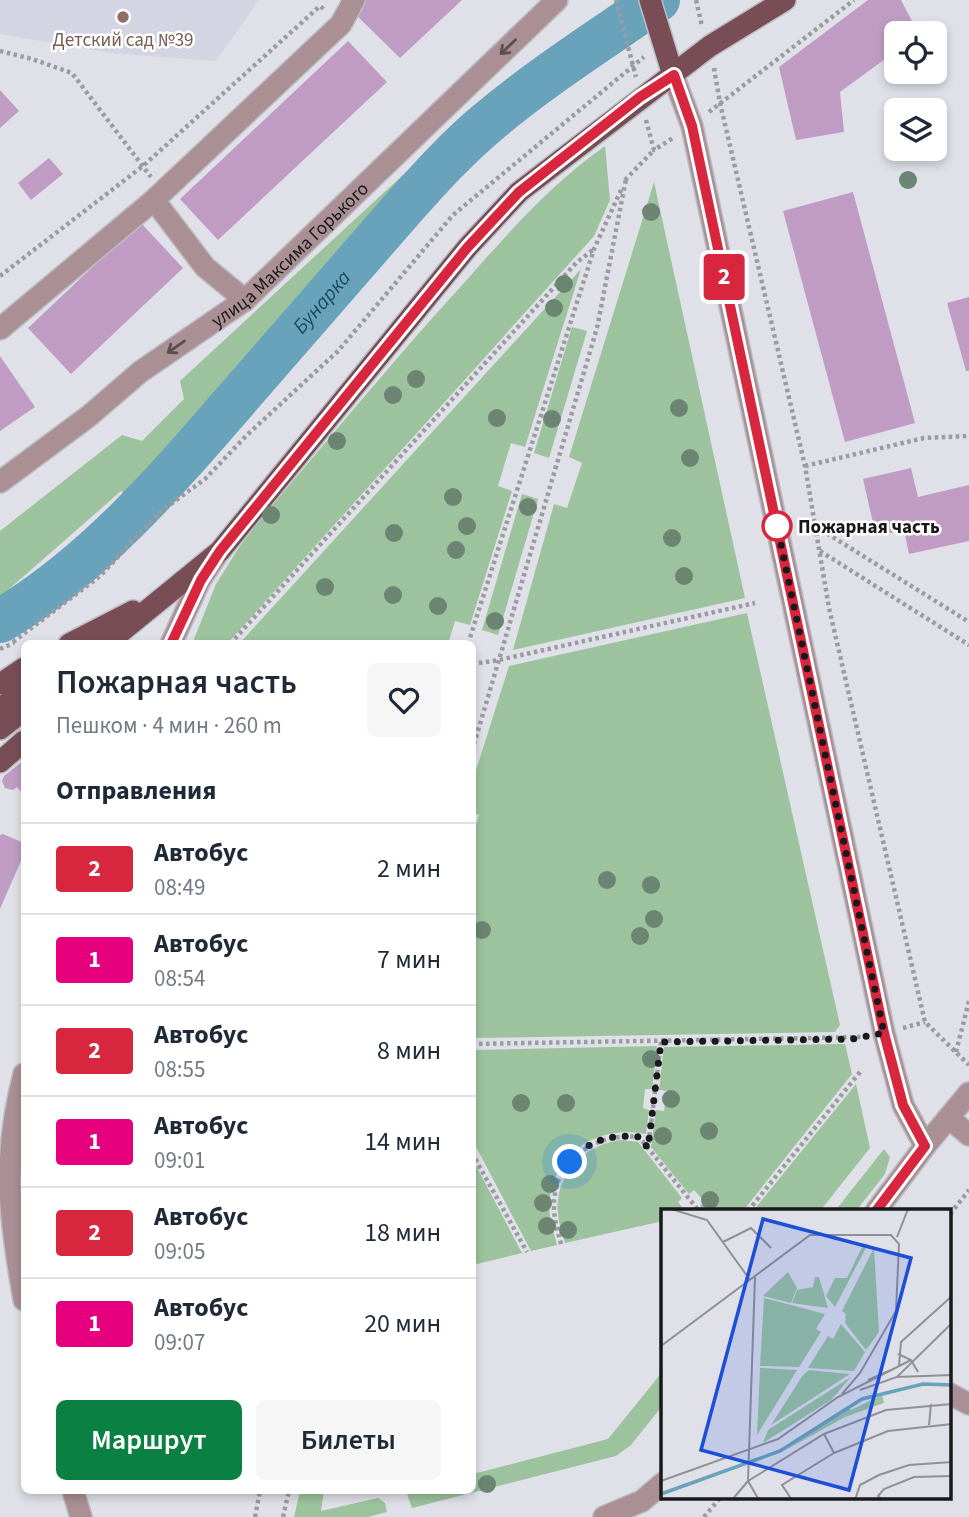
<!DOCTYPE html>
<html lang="ru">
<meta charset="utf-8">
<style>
:root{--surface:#fff;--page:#f6f6f7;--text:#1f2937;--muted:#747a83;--line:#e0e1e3;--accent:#0b8043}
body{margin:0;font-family:"Source Sans 3",sans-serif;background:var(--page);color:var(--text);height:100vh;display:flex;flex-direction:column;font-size:26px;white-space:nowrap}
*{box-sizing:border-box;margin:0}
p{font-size:23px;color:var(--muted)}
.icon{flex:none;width:38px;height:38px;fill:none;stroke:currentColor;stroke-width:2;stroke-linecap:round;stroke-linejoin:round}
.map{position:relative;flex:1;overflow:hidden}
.details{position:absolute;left:21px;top:640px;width:455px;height:854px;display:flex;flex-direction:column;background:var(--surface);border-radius:10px;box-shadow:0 4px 10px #0003}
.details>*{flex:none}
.badge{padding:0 14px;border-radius:5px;font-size:24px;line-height:46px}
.tools{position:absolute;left:884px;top:21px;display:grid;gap:14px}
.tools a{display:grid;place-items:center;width:63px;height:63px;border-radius:10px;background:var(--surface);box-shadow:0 4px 10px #0003;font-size:35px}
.you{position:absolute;width:35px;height:35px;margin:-18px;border:5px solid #fff;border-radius:50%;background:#1a73e8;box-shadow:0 0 0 10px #1a73e833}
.map>.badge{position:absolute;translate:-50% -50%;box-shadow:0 0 0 4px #fff}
h2{padding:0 35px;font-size:26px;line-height:63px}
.round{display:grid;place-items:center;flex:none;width:74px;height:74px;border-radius:10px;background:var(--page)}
.headline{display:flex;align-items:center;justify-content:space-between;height:119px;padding:0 35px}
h1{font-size:33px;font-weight:600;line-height:52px}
.button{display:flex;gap:14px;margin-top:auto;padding:14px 35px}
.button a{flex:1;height:80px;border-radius:10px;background:var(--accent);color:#fff;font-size:28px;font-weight:600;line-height:80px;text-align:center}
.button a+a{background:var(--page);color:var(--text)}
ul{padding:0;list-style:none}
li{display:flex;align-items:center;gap:21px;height:91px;padding:0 35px;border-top:2px solid var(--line)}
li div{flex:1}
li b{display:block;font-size:26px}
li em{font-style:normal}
li .badge{min-width:77px;font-weight:700;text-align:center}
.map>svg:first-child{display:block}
</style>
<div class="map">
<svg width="969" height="1517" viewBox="0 0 969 1517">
<rect width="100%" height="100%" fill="#e0e0e8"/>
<path fill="#d4d4e3" d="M0,0H259L216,61L111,53L0,34Z"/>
<path fill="#9cc39d" d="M457,125L462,128L342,265L248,383L141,506L121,491L0,597V531L122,435L142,441L184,399L180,381Z
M605,146L610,200L594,236L227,644H192L216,584L238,549L259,521C327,442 393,360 464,283C507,234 551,184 605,146Z
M654,182L745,598L513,650L554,504L567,508L582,463L569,457Z
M581,269L525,447L511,443L498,486L512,491L470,625L455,621L448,644H239Z
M572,327L587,331L549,458L534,453Z
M522,494L538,499L498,635L482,630Z
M747,613L840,1025L835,1032L473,1038L472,838L479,815L473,813V780L509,666Z
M845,1044L852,1074L743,1211H704L700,1206L704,1201L694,1190L689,1194L651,1147L656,1110L664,1111L667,1091L659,1090L664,1047Z
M657,1046L652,1089H645L643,1108L649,1110L646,1134C591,1124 544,1160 550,1218C551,1227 555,1236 557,1245L531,1251L473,1141V1050Z
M856,1084L870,1148L820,1211H753Z
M622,1140L638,1142L682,1198L678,1202L685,1211H663V1221L565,1243C561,1229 556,1215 558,1200C562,1167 590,1143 622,1140Z
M884,1149L890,1157L885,1174L856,1211H835Z
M473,1160L522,1253L473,1265Z
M663,1371V1405L631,1445L616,1456L412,1508L406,1491H472L473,1474L608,1439Z
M300,1491H324L321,1511L378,1498L385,1503L387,1512L368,1517H294Z"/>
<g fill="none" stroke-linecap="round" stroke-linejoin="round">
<path stroke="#69a2bb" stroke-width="44" id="s1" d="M0,621C94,565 165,482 236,400C292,336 348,272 404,207C430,178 457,148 487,123C540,78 600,40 658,0"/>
</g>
<path fill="#c09cc5" d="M364,0H462L400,58L353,12Z
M868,0H901L918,33H896V51L840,92L844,132L796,140L779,67Z
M348,41L387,82L218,240L180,199Z
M0,90L19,111L0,128Z
M49,158L63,174L31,200L18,183Z
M853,192L915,423L845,442L783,211Z
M140,222L183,268L71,374L28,328Z
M969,297V371H966L947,303Z
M0,356L35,407L0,431Z
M911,468L918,497L969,485V541L909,554L904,530L876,536L863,479Z
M24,751V795L17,787L13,790L5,788L2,781L4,776L24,760L20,756Z
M3,834L24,843V854L0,909V835Z"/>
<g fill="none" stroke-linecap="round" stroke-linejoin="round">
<defs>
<g id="minor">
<path d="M673,75L692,126L884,1033L903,1105L925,1146"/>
<path d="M245,300L205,267L154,200L341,24L354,0"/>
<path d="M0,329L154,200"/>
<path id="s2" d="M0,482L89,416L140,372L245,300L557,0"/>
<path d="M171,644L200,580L216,556"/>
<path d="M24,1074C2,1159 9,1215 24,1300"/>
<path d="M949,1118L969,1135"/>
<path d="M876,1211L925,1146L969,1093"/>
<path d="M950,1394L969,1404"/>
<path d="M73,1491L81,1517"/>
<path d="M604,1517L642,1501L663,1483"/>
</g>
<path id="major" d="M650,0L673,75
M69,644L133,611
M106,644L220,551L467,248L519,192L710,46L785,0
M0,684L24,668
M0,709L24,691
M0,729L24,710
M0,762L24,741"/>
</defs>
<use href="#minor" stroke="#bcbcc3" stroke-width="24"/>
<use href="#major" stroke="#bcbcc3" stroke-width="24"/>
<path stroke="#9b9ba1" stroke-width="4.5" stroke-dasharray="3.5 3.5" stroke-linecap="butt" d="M616,0L636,77
M696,0L702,26
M0,51L32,59L72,73L151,177
M714,68L720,103L805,466L829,608L925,1022L969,1065
M709,112L854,0
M646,120L654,150L673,138
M625,180L654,150
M0,276L143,166L320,6L326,11
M805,466L924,438L969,436
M815,526L969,622
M820,551L969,645
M13,642L100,576L160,512L205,479L247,435L338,351L453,215L644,57
M230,644L576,263L594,249
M468,644L594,249L622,188
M0,649L14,643
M472,664L499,660L755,603
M472,751L597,328L626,179
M903,1028L925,1022
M661,1042L648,1148L699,1211
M472,1044L863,1037
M956,1052L969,1001
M472,1153L527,1252
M748,1211L860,1072
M950,1214L969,1190
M561,1244C558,1232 554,1220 554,1207C553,1160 596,1132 639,1137L647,1147
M255,1517L260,1491
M283,1517L289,1491
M704,1517L720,1498"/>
<use href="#minor" stroke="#aa9094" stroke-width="21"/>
<use href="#major" stroke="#784d56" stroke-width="21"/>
</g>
<g fill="#6c8573">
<circle cx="908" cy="180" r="9"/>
<circle cx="651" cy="212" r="9"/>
<circle cx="564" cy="284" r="9"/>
<circle cx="554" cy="308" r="9"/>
<circle cx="416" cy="379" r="9"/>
<circle cx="393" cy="395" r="9"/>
<circle cx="679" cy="408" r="9"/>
<circle cx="497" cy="418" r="9"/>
<circle cx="552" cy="419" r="9"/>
<circle cx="337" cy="441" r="9"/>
<circle cx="690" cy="458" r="9"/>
<circle cx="453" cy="497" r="9"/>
<circle cx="528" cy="507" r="9"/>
<circle cx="271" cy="515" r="9"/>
<circle cx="467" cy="526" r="9"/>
<circle cx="394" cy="533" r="9"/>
<circle cx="672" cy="538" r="9"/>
<circle cx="456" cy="550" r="9"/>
<circle cx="684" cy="576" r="9"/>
<circle cx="325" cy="587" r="9"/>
<circle cx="393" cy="595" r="9"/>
<circle cx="438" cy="606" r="9"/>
<circle cx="495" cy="621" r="9"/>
<circle cx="607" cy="880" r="9"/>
<circle cx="651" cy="885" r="9"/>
<circle cx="654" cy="919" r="9"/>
<circle cx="482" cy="930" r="9"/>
<circle cx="640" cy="936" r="9"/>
<circle cx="651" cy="1059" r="9"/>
<circle cx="671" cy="1099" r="9"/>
<circle cx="521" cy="1103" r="9"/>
<circle cx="566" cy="1103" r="9"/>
<circle cx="709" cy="1131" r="9"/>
<circle cx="663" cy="1136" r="9"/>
<circle cx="550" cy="1184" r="9"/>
<circle cx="710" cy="1200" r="9"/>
<circle cx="543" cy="1203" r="9"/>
<circle cx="547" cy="1226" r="9"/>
<circle cx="568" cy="1230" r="9"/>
<circle cx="487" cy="1484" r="9"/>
</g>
<defs><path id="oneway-shaft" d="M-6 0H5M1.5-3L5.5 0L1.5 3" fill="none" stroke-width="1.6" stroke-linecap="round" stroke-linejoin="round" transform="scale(1.75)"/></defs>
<g stroke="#5a4f51">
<use href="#oneway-shaft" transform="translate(508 47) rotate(136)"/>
<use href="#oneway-shaft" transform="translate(176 347) rotate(145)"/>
</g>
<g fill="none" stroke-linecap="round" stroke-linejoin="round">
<defs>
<path id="line" d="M171,644L201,580L220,551L467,248L519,192L640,97L674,75L692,126L884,1033L903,1105L925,1146L876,1211"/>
</defs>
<use href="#line" stroke="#fff" stroke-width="16"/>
<use href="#line" stroke="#d7263d" stroke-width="10"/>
<path stroke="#19191b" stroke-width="7" stroke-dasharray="0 12.6" d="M570,1162C588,1140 612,1134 639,1137L648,1148L661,1042L852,1039L884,1033L777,526"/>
</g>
<circle fill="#8d6e63" stroke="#fff" stroke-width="2.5" cx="123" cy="17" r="7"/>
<circle fill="#fff" stroke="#d7263d" stroke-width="3.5" cx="777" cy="526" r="14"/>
<g text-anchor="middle" stroke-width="5" stroke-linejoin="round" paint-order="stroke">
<g font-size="19" fill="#785e54" stroke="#fff">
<text x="123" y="46">Детский сад №39</text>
</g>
<g font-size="19" fill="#19191b" stroke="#fff">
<text dy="7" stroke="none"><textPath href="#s2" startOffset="369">улица Максима Горького</textPath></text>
</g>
<g font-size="19" font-weight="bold" fill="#19191b" stroke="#fff" text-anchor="start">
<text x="798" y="533">Пожарная часть</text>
</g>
<g font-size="21" font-style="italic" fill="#1d4c5f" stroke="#fff">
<text dy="7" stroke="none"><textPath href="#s1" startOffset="455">Бунарка</textPath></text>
</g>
</g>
<g transform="translate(661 1209)">
<rect width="290" height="290" fill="#e0e0e8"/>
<path d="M191,34L207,35L174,98L165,87L174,69H186L201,38ZM213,39L218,123L205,141L184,114L185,105L181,102ZM127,63L136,79L130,94L102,87ZM154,68H158L167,99L131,94L136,81L152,78ZM103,89L164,105L155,120L160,123L138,158L99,157ZM180,115L204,143L193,162L147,159L167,127L172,130ZM99,159L136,161L96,226ZM148,161L189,165L110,216L142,166ZM190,168L170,191L102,234L107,221ZM221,186L223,194L184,208L123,242L187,198L190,201Z" fill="#9cc39d"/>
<path fill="none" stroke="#69a2bb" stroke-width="3.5" d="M0,285L119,242L201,190L262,175L291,176"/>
<path fill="none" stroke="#909096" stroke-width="2" d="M10,0L46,11L89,71M236,28L247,0M62,33L90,19L110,39M0,137L149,26H230L238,35L235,102L199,164L181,185M237,145L250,151L257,163M238,157L240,133L291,87M236,168L291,166M207,171L230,161M199,181L236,168L291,114M268,216L270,195M88,242L94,68M173,244L227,222L291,215M0,272L117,230L177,188L250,151M71,291L87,272L88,242M98,291L87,272L163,225L225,201L291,195M131,291L121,276L173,244L163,225M194,291L199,276L218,266L248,256L291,253M221,291L217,287L223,280L253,268L291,267"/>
<path fill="#1d4ed8" fill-opacity="0.15" stroke="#1d4ed8" stroke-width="3.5" d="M102,10L250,49L188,281L40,241Z"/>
<rect width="290" height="290" fill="none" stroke="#19191b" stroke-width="3.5"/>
</g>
</svg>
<div class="tools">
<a><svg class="icon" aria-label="locate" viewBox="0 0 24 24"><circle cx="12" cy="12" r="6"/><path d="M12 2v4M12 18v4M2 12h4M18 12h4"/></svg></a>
<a><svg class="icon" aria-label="layers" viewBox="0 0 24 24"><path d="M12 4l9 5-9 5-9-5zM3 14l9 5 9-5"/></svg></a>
</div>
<div class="you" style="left:570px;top:1162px"></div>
<b class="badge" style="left:724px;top:277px;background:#d7263d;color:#fff">2</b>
<section class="details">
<div class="headline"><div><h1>Пожарная часть</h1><p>Пешком · 4 мин · 260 m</p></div><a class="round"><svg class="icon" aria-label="heart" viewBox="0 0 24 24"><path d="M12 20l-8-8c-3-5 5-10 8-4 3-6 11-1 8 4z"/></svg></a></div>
<h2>Отправления</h2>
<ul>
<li><span class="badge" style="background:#d7263d;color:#fff">2</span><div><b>Автобус</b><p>08:49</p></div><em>2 мин</em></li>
<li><span class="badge" style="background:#e6007e;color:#fff">1</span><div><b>Автобус</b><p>08:54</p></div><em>7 мин</em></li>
<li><span class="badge" style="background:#d7263d;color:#fff">2</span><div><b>Автобус</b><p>08:55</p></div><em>8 мин</em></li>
<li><span class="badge" style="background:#e6007e;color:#fff">1</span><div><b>Автобус</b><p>09:01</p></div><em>14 мин</em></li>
<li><span class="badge" style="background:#d7263d;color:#fff">2</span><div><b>Автобус</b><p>09:05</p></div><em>18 мин</em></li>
<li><span class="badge" style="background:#e6007e;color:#fff">1</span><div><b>Автобус</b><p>09:07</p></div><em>20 мин</em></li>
</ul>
<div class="button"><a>Маршрут</a><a>Билеты</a></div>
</section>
</div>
